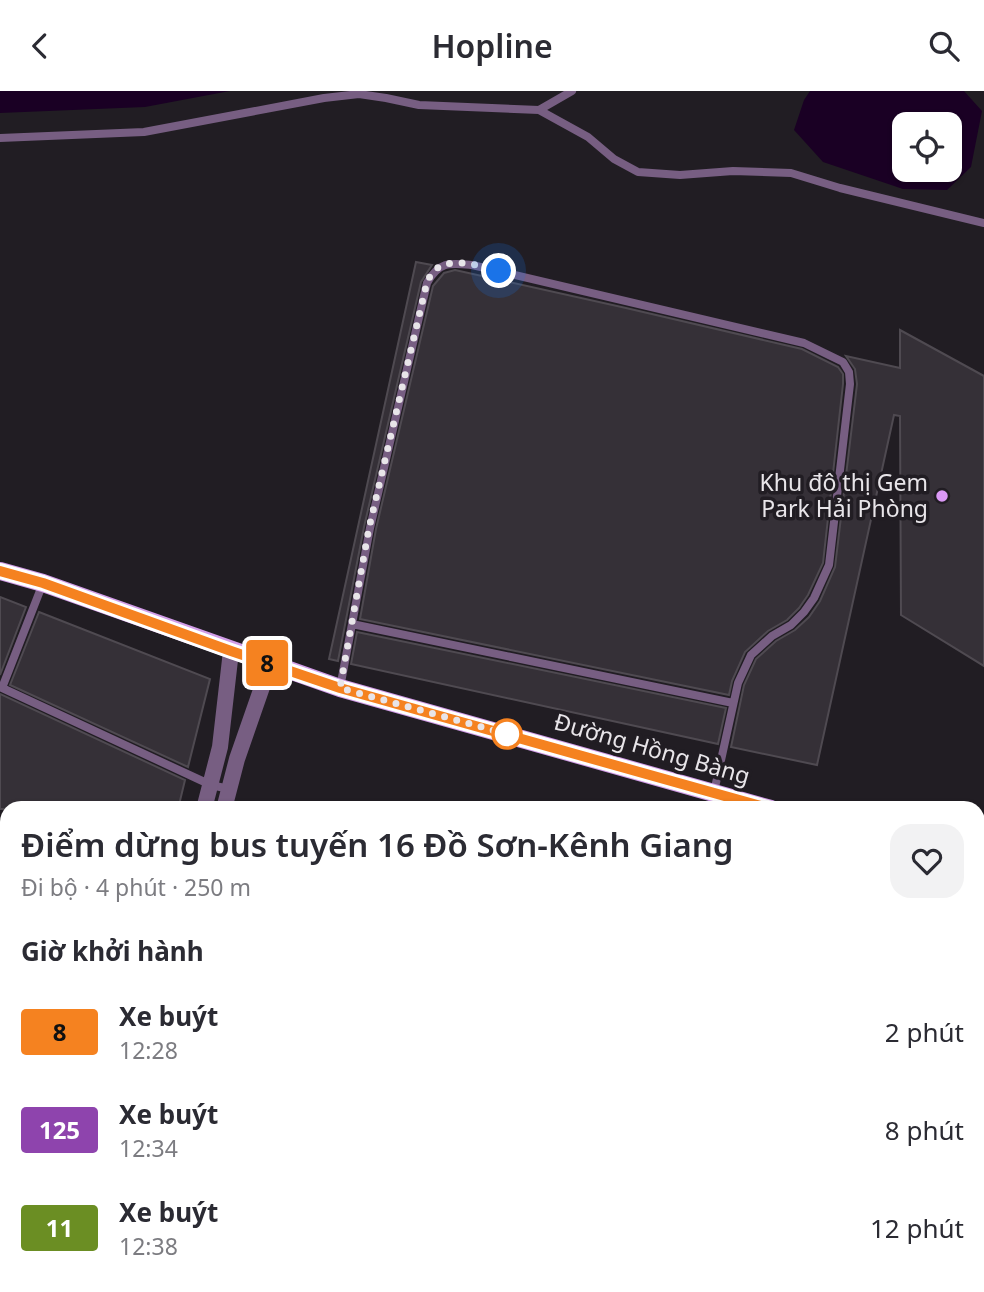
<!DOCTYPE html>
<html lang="vi">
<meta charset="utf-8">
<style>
:root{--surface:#fff;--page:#f2f2f3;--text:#2b2b33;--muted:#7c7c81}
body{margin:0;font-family:"Noto Sans",sans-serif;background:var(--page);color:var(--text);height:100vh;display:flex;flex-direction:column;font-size:26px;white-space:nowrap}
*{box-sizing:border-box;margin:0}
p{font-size:23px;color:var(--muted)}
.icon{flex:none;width:38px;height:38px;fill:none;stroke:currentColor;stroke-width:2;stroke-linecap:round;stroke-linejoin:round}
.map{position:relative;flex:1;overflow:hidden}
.details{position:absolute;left:0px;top:710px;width:985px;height:492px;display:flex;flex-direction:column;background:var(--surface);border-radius:21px 21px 0 0;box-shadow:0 2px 5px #0004}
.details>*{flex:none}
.badge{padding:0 14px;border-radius:5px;font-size:24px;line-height:46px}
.fabs{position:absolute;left:892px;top:21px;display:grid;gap:14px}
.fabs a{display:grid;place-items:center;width:70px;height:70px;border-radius:14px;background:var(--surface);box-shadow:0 2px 5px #0004;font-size:35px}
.you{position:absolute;width:35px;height:35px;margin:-18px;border:5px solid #fff;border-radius:50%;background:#1a73e8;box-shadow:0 0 0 10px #1a73e833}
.map>.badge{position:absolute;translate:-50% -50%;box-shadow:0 0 0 4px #fff}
h2{padding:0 21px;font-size:26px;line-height:63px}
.round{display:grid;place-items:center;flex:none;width:74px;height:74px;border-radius:21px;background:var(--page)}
.summary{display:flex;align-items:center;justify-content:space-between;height:119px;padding:0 21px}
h1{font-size:33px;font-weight:600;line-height:52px}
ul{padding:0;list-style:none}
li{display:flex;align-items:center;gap:21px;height:98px;padding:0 21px}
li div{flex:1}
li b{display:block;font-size:26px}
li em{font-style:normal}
li .badge{min-width:77px;font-weight:700;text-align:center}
header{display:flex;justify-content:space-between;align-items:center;height:91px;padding:0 21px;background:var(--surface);font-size:32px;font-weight:600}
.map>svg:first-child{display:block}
</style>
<header><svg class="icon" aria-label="back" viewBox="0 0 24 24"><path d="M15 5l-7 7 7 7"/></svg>Hopline<svg class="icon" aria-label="search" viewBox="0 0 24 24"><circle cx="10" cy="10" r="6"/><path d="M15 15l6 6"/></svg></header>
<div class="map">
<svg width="984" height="1201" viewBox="0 0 984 1201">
<rect width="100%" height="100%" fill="#211d23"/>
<path fill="#1a0024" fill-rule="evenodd" d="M0,0H230L145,16L0,22Z
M810,0H964L982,20L971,76L947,99L903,98L823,71L794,39L804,9ZM905,33H950V79H905Z"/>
<path fill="#353037" stroke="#4f4a51" stroke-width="2" d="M416,171L432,174L421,191L364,436L338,570L329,568Z
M455,179L626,217L802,258L838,276L843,283V293L823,472L808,504L799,517L787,529L768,540L745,561L732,590L729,604L360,528L376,438L433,195L444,182Z
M900,239L984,285V575L901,524L900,325L894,324L817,674L731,656L744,594L756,568L776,550L795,539L809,526L820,510L835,476L857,293L855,278L846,265L900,277Z
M0,506L26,516L0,584Z
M39,521L210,588L188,676L10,594Z
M357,541L726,617L718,653L351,573Z
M0,603L185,689L178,718H0Z"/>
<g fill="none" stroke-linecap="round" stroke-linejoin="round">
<path stroke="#775e82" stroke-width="8" d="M539,19L588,46L614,68L638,81L680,84L733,80L791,82L840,97L984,132
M0,47L144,41L324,7L359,3L386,7L419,14L539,19L572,0
M352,533L733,612
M0,596L211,694L229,698
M2,597L43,492
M340,597L370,437L427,192C439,170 450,172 472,174L804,252L843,271L849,281L850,293L829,474L814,507L804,521L791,534L772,545L751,564L738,592L714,701
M978,892L984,895
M978,968L984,955
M978,1126L984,1129
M194,1195L201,1201
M454,1201L458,1195"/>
<path stroke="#775e82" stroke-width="16" d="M204,718L220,656L231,560
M224,718L237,668L270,573
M0,911L7,914
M0,1072L7,1075
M0,1197L4,1201
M32,1201L34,1195
M156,1201L160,1195
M618,1201L621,1195"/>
<path stroke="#d29de8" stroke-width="18" d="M0,480L43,492L340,597L771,718
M978,785L984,787"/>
</g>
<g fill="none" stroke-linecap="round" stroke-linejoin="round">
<defs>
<path id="line" d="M0,480L43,492L231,560L340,597L771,718"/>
</defs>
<use href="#line" stroke="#fff" stroke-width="16"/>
<use href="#line" stroke="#f58220" stroke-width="10"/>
<path stroke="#e8e5e9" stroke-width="7" stroke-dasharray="0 12.6" d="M499,180C480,175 448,164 433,181C430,184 429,188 427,191L369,437L340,597L507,643"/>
</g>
<circle fill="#db99f6" stroke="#211d23" stroke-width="2.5" cx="942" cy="405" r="7"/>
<circle fill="#fff" stroke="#f58220" stroke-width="3.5" cx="507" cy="643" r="14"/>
<g text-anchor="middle" stroke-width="7" stroke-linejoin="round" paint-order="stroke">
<g font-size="23" fill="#e8e5e9" stroke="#211d23" text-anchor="end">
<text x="928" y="400">Khu đô thị Gem<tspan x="928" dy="26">Park Hải Phòng</tspan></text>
</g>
<g font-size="23" fill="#e8e5e9" stroke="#211d23">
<text transform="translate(652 658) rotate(16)" y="8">Đường Hồng Bàng</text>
</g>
</g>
</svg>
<div class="fabs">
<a><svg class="icon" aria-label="locate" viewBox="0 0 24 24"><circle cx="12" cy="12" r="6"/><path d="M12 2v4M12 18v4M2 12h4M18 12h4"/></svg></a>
</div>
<div class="you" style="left:499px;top:180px"></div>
<b class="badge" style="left:267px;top:572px;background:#f58220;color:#111">8</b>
<section class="details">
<div class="summary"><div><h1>Điểm dừng bus tuyến 16 Đồ Sơn-Kênh Giang</h1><p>Đi bộ · 4 phút · 250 m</p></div><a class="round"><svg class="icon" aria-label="heart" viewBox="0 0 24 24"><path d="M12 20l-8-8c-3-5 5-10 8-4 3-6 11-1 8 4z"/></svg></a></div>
<h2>Giờ khởi hành</h2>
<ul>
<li><span class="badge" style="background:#f58220;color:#111">8</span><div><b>Xe buýt</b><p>12:28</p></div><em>2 phút</em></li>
<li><span class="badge" style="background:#8e44ad;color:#fff">125</span><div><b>Xe buýt</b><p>12:34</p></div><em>8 phút</em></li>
<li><span class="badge" style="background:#6b8e23;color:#fff">11</span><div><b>Xe buýt</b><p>12:38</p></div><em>12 phút</em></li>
</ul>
</section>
</div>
